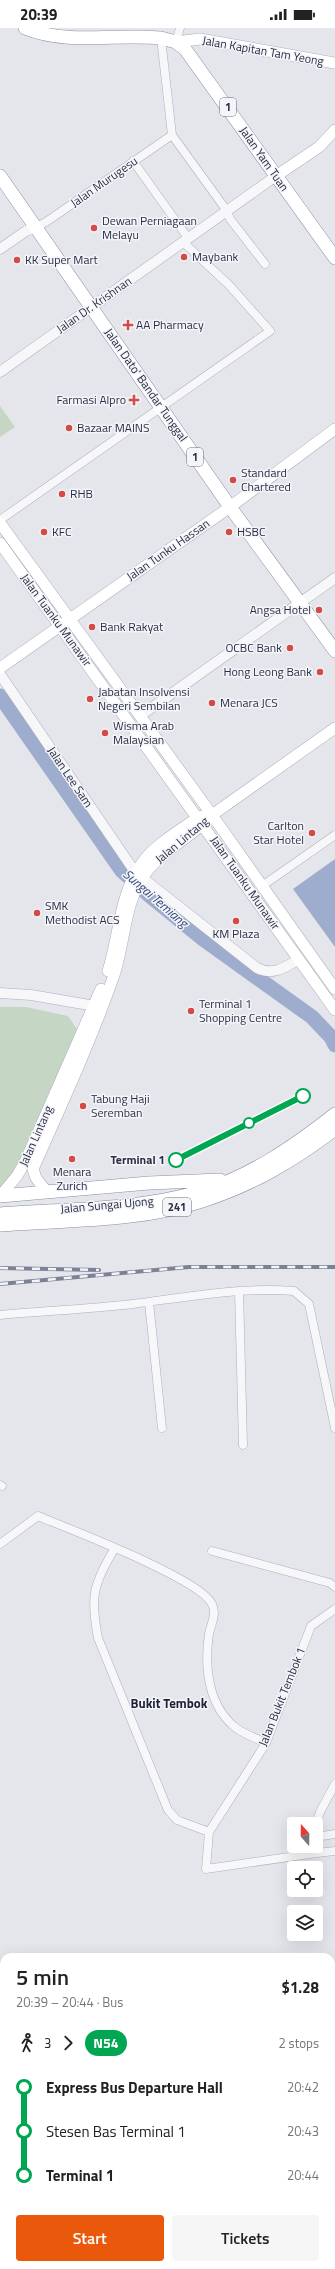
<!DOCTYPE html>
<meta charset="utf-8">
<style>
:root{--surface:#fff;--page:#f6f6f6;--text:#222;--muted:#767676;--accent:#ea580c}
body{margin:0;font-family:"Titillium Web",sans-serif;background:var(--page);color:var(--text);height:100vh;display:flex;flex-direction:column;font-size:15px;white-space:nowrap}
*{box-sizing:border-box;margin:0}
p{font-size:13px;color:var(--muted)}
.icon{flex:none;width:22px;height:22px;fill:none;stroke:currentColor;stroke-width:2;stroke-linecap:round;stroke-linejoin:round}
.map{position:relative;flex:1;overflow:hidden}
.side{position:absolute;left:0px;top:1925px;width:335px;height:316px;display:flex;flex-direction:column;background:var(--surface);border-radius:12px 12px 0 0;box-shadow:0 4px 16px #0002}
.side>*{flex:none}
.badge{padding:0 8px;border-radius:13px;font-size:14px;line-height:26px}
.needle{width:26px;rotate:340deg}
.buttons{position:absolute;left:287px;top:1789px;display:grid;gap:8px}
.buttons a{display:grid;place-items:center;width:36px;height:36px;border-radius:4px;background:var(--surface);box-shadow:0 4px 16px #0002;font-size:20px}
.map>.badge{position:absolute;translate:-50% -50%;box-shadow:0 0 0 2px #fff}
.legs{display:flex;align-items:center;gap:6px;height:44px;padding:0 16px;font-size:13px}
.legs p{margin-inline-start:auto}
.headline{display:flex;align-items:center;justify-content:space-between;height:68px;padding:0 16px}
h1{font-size:22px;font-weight:600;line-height:30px}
.cta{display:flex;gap:8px;margin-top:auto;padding:8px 16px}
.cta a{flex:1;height:46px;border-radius:4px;background:var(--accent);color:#fff;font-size:16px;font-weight:600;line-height:46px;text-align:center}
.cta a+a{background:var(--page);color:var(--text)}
ul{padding:0 16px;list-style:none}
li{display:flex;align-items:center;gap:14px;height:44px;font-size:15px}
li i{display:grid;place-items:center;width:6px;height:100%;margin:0 5px;background:currentColor}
li i::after{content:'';width:10px;height:10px;margin:-5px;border:3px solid;border-radius:50%;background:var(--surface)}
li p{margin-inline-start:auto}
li:first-child i{background:linear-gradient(#0000 50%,currentColor 0)}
li:last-child i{background:linear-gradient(currentColor 50%,#0000 0)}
.status{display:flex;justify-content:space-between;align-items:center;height:28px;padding:0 20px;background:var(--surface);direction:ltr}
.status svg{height:11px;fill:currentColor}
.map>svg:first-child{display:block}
</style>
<div class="status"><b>20:39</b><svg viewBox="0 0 49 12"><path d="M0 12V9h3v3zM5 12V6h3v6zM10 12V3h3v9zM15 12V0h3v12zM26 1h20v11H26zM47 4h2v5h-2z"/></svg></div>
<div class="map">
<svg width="335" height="2241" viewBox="0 0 335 2241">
<rect width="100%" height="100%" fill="#e4e6ec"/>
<path fill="#c6d6c5" d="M0,378L15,399L0,409Z
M0,979H26L68,988L77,1001L14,1152L0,1160Z"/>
<path fill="#9eaccd" d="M335,831V919L293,861Z"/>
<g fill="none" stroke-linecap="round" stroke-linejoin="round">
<path stroke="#9eaccd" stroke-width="15" d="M0,668L122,843L150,868L203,911L312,989L331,1009L335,1017"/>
<defs>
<path id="minor" d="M161,10L172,107L227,183L230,191L265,236
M176,14L180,0
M133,133L188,210
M36,199L46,194L172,107
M0,492L270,303L229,257L183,214
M262,858L335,807
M239,1263L243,1417
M149,1274L162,1400
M0,1287C44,1283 89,1281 133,1276C187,1269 239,1259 294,1263L309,1276L335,1400
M0,1457L2,1458
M0,1516L38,1488C69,1501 201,1551 212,1576C217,1586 211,1596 209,1606C204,1639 208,1678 236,1700C244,1706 256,1710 266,1715
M115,1520C93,1556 90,1569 98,1610L168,1782L177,1792L209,1804
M212,1523L330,1555L335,1559
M316,1797L320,1784L335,1756
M316,1807L317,1825L206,1841L209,1804L266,1715L311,1598L335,1581
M316,1809L335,1806
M317,1825L335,1823"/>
<path id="tertiary" d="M0,221L26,203L36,199
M0,344L276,148
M0,646L135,844L257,940C273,948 284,940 299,931
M140,688L335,550
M0,965L31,967L101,979"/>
<path id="secondary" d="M176,14L200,11L335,35
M276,148L319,119L335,102
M0,495L212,787L335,961
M0,515L335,982
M0,640L230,479L335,401
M108,943C120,906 119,863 145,831C159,814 181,802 198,789L205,788
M46,1163L36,1150L33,1141C61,1078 90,1015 113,950C124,920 124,879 141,852C158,823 191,811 212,787L335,700
M1,1167L17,1148L25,1134L101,961"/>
<path id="trunk" d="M25,0C70,18 115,5 161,10L176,14L185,21L335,230
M0,148L230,479L335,623
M0,1168L149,1155L220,1152
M0,1186C66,1181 135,1182 199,1164C250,1149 294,1118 335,1086
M0,1197C66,1192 138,1194 202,1173C252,1157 293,1133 335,1101"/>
</defs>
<use href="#minor" stroke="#acafba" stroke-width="9"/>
<use href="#tertiary" stroke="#acafba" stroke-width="11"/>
<use href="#secondary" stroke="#acafba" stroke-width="12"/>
<use href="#trunk" stroke="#8a90a3" stroke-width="14"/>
<use href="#minor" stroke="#f7f7fa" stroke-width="8"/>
<use href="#tertiary" stroke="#f7f7fa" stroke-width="10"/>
<use href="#secondary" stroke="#fff" stroke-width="11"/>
<use href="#trunk" stroke="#fff" stroke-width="13"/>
<defs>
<path id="rail" d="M0,1240L99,1242
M0,1256L189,1239H335"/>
</defs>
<use href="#rail" stroke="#7c8296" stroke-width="4"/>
<use href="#rail" stroke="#f4f5f9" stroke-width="2.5" stroke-dasharray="8" stroke-linecap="butt"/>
</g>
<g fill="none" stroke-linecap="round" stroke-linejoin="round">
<defs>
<path id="line-1" d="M176,1132L303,1068"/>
</defs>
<use href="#line-1" stroke="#fff" stroke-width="9"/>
<use href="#line-1" stroke="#00a651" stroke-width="6"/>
</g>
<g fill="#d44a46" stroke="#f4f5f9" stroke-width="1.5">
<circle cx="94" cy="200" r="4"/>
<circle cx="184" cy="229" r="4"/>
<circle cx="17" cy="232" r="4"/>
<path d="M126 291h4v4h4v4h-4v4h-4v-4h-4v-4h4z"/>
<path d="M132 366h4v4h4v4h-4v4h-4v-4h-4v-4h4z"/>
<circle cx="69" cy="400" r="4"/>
<circle cx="233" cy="452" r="4"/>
<circle cx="62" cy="466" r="4"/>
<circle cx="44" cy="504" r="4"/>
<circle cx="229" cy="504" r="4"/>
<circle cx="319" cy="582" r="4"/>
<circle cx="92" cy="599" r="4"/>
<circle cx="290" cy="620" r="4"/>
<circle cx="320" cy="644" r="4"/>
<circle cx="90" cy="671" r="4"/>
<circle cx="212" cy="675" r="4"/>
<circle cx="105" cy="705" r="4"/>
<circle cx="312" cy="805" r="4"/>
<circle cx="37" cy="885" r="4"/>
<circle cx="236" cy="893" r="4"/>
<circle cx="191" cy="983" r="4"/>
<circle cx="83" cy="1078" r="4"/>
<circle cx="72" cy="1131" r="4"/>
</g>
<g fill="#fff" stroke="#00a651" stroke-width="2">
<circle cx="303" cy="1068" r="7"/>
<circle cx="249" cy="1095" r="5"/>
<circle cx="176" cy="1132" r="7"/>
</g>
<g text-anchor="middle" stroke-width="3" stroke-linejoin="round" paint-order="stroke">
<g fill="#f4f5f9" stroke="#676a7b" stroke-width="1">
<rect x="220" y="70" width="16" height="18" rx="3"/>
<rect x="187" y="420" width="16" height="18" rx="3"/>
<rect x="163" y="1170" width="28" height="18" rx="3"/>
</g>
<g font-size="11" font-weight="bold" fill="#2a2f45">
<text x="228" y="83">1</text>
<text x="195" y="433">1</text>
<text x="177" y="1183">241</text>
</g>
<g font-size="12" fill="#2a2f45" stroke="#f4f5f9">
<text transform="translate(263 23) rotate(10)" y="4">Jalan Kapitan Tam Yeong</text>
<text transform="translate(264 131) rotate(55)" y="4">Jalan Yam Tuan</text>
<text transform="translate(104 154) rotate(-35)" y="4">Jalan Murugesu</text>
<text transform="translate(94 277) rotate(-35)" y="4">Jalan Dr. Krishnan</text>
<text transform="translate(146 357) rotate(55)" y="4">Jalan Dato' Bandar Tunggal</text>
<text transform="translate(168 522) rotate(-35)" y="4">Jalan Tunku Hassan</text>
<text transform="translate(56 592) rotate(54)" y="4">Jalan Tuanku Munawir</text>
<text transform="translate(70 749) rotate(56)" y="4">Jalan Lee Sam</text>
<text transform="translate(182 812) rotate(-40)" y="4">Jalan Lintang</text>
<text transform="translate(245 855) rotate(55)" y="4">Jalan Tuanku Munawir</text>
<text transform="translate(36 1108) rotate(-66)" y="4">Jalan Lintang</text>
<text transform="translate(107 1177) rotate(-5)" y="4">Jalan Sungai Ujong</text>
<text transform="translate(282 1669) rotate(-68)" y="4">Jalan Bukit Tembok 1</text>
</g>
<g font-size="12" fill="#2a2f45" stroke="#f4f5f9" text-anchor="start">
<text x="102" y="197">Dewan Perniagaan<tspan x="102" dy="14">Melayu</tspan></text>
<text x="192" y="233">Maybank</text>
<text x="25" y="236">KK Super Mart</text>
<text x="136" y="301">AA Pharmacy</text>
<text x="126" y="376" text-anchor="end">Farmasi Alpro</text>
<text x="77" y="404">Bazaar MAINS</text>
<text x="241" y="449">Standard<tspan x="241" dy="14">Chartered</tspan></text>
<text x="70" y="470">RHB</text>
<text x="52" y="508">KFC</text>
<text x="237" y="508">HSBC</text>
<text x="311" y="586" text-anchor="end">Angsa Hotel</text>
<text x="100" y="603">Bank Rakyat</text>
<text x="282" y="624" text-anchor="end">OCBC Bank</text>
<text x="312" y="648" text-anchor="end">Hong Leong Bank</text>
<text x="98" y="668">Jabatan Insolvensi<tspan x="98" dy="14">Negeri Sembilan</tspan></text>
<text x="220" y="679">Menara JCS</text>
<text x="113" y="702">Wisma Arab<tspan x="113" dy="14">Malaysian</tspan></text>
<text x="304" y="802" text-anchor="end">Carlton<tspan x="304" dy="14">Star Hotel</tspan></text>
<text x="45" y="882">SMK<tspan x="45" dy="14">Methodist ACS</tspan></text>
<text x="236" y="910" text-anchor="middle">KM Plaza</text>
<text x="199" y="980">Terminal 1<tspan x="199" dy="14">Shopping Centre</tspan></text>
<text x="91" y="1075">Tabung Haji<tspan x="91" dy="14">Seremban</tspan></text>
<text x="72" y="1148" text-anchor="middle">Menara<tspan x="72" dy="14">Zurich</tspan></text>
</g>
<g font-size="12" font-weight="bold" fill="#2a2f45" stroke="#f4f5f9" text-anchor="end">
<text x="165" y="1136">Terminal 1</text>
</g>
<g font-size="13" font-style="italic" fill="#33467b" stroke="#f4f5f9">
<text transform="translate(156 870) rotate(41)" y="5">Sungai Temiang</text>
</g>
<g font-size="13" font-weight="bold" fill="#1c2136" stroke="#f4f5f9">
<text x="169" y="1680">Bukit Tembok</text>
</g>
</g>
</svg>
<div class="buttons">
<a><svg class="needle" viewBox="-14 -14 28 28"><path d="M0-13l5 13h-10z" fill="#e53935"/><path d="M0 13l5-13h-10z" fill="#767676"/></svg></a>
<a><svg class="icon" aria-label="locate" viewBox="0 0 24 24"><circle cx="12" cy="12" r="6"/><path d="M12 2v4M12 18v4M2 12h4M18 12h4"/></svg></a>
<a><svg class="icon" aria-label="layers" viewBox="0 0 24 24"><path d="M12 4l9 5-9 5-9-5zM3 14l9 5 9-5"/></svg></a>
</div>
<section class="side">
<div class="headline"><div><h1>5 min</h1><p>20:39 – 20:44 · Bus</p></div><b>$1.28</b></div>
<div class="legs"><svg class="icon" aria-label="walk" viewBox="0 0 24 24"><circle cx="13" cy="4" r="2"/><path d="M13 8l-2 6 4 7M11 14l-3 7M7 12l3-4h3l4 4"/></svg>3<svg class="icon" aria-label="forward" viewBox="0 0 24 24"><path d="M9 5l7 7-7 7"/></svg><b class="badge" style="background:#00a651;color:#fff">N54</b><p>2 stops</p></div>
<ul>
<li><i style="color:#00a651"></i><b>Express Bus Departure Hall</b><p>20:42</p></li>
<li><i style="color:#00a651"></i><span>Stesen Bas Terminal 1</span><p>20:43</p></li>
<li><i style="color:#00a651"></i><b>Terminal 1</b><p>20:44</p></li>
</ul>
<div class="cta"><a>Start</a><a>Tickets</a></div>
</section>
</div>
